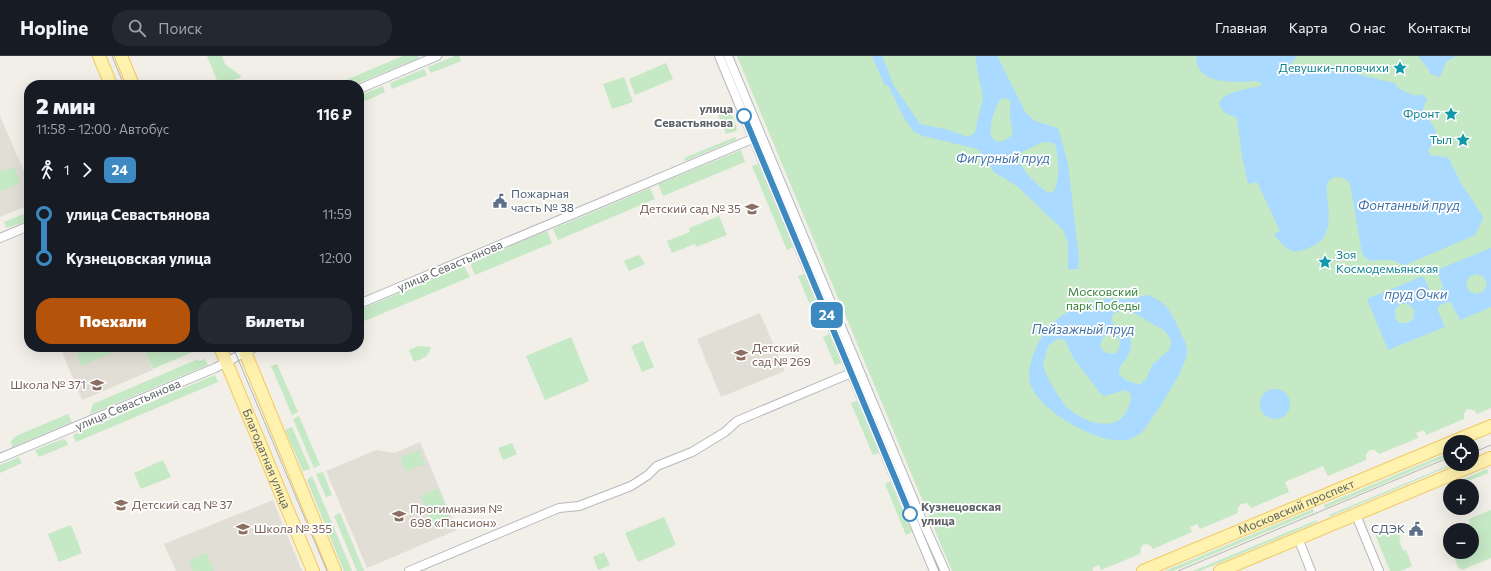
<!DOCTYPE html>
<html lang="ru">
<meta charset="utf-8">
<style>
:root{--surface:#171b24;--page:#242831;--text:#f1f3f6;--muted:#9ea1a6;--line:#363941;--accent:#b45309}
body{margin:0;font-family:Commissioner,sans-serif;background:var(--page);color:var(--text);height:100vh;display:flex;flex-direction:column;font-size:15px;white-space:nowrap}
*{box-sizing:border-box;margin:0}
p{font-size:13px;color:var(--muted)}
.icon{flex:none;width:22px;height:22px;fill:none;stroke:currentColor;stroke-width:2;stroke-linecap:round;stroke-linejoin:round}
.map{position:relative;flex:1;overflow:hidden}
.sheet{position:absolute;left:24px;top:24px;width:340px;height:272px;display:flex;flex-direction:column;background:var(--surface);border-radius:16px;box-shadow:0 4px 16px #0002}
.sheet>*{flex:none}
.badge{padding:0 8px;border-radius:6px;font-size:14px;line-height:26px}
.fabs{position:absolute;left:1443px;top:379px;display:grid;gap:8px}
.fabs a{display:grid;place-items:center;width:36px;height:36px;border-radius:50%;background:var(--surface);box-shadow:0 4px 16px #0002;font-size:20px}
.map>.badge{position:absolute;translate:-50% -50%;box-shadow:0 0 0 2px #fff}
.legs{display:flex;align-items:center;gap:6px;height:44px;padding:0 12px;font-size:13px}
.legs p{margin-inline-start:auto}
.head{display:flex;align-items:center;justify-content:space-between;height:68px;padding:0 12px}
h1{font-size:22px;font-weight:800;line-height:30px}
.cta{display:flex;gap:8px;margin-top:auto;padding:8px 12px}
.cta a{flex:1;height:46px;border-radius:16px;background:var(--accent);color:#fff;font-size:16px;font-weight:800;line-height:46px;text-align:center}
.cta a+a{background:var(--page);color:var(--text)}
ul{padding:0 12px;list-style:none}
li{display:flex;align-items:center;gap:14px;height:44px;font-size:15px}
li i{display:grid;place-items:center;width:6px;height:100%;margin:0 5px;background:currentColor}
li i::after{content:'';width:10px;height:10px;margin:-5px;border:3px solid;border-radius:50%;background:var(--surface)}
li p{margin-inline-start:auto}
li:first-child i{background:linear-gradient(#0000 50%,currentColor 0)}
li:last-child i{background:linear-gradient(currentColor 50%,#0000 0)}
header{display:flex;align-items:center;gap:24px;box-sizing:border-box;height:56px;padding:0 20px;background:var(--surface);border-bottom:1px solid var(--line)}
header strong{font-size:19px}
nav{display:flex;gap:22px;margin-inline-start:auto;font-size:14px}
.search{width:280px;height:36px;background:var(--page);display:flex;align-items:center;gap:10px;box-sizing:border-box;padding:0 14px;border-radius:16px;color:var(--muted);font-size:15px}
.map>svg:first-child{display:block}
</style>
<header>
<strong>Hopline</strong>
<div class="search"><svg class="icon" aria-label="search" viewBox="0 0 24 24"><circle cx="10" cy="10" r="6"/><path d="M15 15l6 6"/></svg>Поиск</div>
<nav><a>Главная</a><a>Карта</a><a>О нас</a><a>Контакты</a></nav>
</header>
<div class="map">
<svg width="1491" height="515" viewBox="0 0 1491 515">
<rect width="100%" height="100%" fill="#f1efe8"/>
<path fill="#e1ded6" d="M0,60L29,127V149L0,161Z
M760,257L785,315L721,341L697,283Z
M60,291H143L153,314L82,344Z
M420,386L457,474L367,512L326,415L376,394L395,397Z
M273,444L302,515H176L164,488Z"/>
<path fill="#c5e8c5" d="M207,0H222L225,8L242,21L219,29Z
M403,0H418L419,2L354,29H334Z
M455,0H459L461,5L431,17L428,11Z
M737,0H1491V352L1477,358L1474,354L1467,353L1464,358V363L1426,379L1424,374L1416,377L1418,382L1379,398L1375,394H1370L1366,398V404L1328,420L1323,410L1285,426L1289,436L1251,452L1247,447L1241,448L1238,452V457L1200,473L1197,468L1190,471L1192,476L1153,493L1150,489L1144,488L1141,491L1140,498L1101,514L1099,509L1092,512L1093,515H952Z
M666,7L673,23L635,39L629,23Z
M424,13L427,19L392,33L390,27Z
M624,21L633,46L612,53L603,28Z
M383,30L385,36L361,47L359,40Z
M728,49L737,72L736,75L726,78L716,54Z
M735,81L736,84L685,105L684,102Z
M741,94L745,106L663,140L658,128Z
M758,108L793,191L787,194L752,110Z
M14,111L21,127L0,135V116Z
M650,132L655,143L558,184L553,173Z
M29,156V165L7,172L4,166Z
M719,160L727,179L696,191L695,188L672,197L667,185L690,176L689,172Z
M547,175L552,187L475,219L471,210L472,206Z
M639,199L645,208L629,215L624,205Z
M464,210L470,221L362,266L359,254Z
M804,218L818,252L812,254L798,220Z
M829,278L841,307L835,309L823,281Z
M571,281L589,325L545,344L526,300Z
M643,285L654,311L642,316L631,290Z
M418,290L431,291C429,301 423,302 414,306L409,294Z
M74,291H118L119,294L81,310Z
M143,291H202V292L153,313Z
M198,303L199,305L205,303L208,309L90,358L93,348Z
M277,308L298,356L292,359L271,310Z
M215,319L218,326L76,386L73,379Z
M857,345L879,397L873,399L851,347Z
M68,358L72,366L12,391L11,385L16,380Z
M299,360L320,409L314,412L293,363Z
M292,371L310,413L303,415L285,374Z
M63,383L66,384L68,389L39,401L35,394Z
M512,387L517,398L503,404L498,392Z
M419,394L425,408L406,415L400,402Z
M1450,396V399L1325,452L1324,449Z
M19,401L22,407L0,417V409Z
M163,404L171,421L141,433L134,417Z
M1452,408H1455L1329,461V459Z
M1487,413L1488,417L1456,430H1450V433L1444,435L1445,431Z
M323,416L332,439L326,441L316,418Z
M312,420L352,515H344L307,424Z
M890,425L912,476L906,479L885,428Z
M438,432L450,460L432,468L420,440Z
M1313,453L1314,456L1173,515H1165Z
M1491,454V502L1462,514L1458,511L1452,496H1472V474H1454L1470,467L1469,463Z
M340,457L364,515H357L334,460Z
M664,461L676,489L638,506L625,477Z
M1317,464V466L1200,515H1193Z
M1395,467L1401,483L1399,484L1403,495L1406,494L1412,510L1401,515H1390L1374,476Z
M71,469L82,497L59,506L48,478Z
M604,496L610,509L598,514L593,501Z
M206,497L214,515H193L189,504Z"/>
<path fill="#aadaff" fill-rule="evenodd" d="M872,0H882L894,30L920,68L949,74L967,81L975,77L983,41L977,12L976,0H997L1026,57L1035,65L1058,72L1068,108L1079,202L1078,213H1068V187L1063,174L1018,131L994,116L978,93L923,80L914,76L904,62L888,29L885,30ZM1006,42L1010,44V63L1013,78L1006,84L997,86L991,81C989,69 994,53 1001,43ZM1043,86L1054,87C1060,96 1060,130 1052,137C1041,136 1022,113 1018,104L1022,96Z
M1196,0H1297L1288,13L1299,17L1305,12L1318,9L1394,27L1396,28L1397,32L1415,40L1422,38L1427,43L1423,53L1436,75L1437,81L1428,95L1430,99L1446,101L1449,103L1461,127L1482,159L1483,163L1475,179L1405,209C1400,209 1396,204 1390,204C1379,202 1369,210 1362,197L1350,128C1344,119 1329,118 1327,130C1326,135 1327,141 1328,146C1330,172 1329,187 1300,195C1289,198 1279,186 1274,178L1280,175L1257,126L1248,128L1242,100L1237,62C1233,59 1228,60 1224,56C1204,36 1257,33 1262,29L1261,27L1256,25C1236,26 1196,30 1196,0Z
M1418,0H1456L1446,6L1440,21L1430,18L1429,14Z
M1491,192V251L1460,264L1451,247C1447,245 1442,248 1438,251V255L1445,271L1388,294L1367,243L1423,220L1431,237L1441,234L1443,231L1437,214ZM1476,218L1484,221L1487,228L1484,235L1476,238L1469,235L1466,228L1469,221ZM1400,248H1408L1414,254V262L1408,267H1400L1395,262V254Z
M1147,239C1161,243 1169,252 1175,265C1179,274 1187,286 1187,296C1188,309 1152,365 1142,376C1135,382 1127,385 1117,384C1092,384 1042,355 1032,332C1026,320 1030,309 1034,297C1045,266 1073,247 1105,243C1113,242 1121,244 1129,243C1135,243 1141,240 1147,239ZM1123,255L1134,257L1165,275L1171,284L1170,293L1152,309L1147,322L1140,329L1125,324L1119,318V311C1128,304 1136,287 1127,277C1122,271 1113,272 1111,263L1114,257ZM1109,278L1116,279L1120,285L1119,294L1113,298L1104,296L1100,290L1103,281ZM1057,283L1064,284L1066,287L1074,303L1102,339L1105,340L1125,334L1130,337C1133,342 1130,347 1128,352C1119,379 1082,366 1068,352C1060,345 1045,318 1043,309L1048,290Z
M1260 348a15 15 0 1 1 30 0a15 15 0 1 1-30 0Z"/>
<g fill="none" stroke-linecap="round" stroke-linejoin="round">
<defs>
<path id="street" d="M719,0L934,515
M728,0L919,457L945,515
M359,33L437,0
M0,182L29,170
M359,248L757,81
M0,402L215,312L255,291
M1356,459L1379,515
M1298,482L1311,515
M409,515L559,452L579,450L631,430L648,419L657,410L692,396L725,376L737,365L856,315"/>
<g id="primary">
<path d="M99,0L111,29"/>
<path d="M121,0L133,29"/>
<path id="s1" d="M220,291L313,515"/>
<path d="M243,291L335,515"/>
<path d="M1452,386L1491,370"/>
<path id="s2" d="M1143,515L1450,387"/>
<path d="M1220,515L1491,402"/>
</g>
</defs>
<use href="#street" stroke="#b5b8bc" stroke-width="10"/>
<use href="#primary" stroke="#f2c960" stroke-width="14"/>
<use href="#street" stroke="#fff" stroke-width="8"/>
<use href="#primary" stroke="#fff2af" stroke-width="12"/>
<path stroke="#b6b7b8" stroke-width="1" d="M112,0L124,29
M233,291L327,515
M1472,397L1491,389
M1178,515L1450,401"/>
</g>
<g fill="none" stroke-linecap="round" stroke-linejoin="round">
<defs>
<path id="line-1" d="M744,60L910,458"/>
</defs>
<use href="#line-1" stroke="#fff" stroke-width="9"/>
<use href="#line-1" stroke="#3d8ac2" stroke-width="6"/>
</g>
<defs>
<symbol id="sight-bare" viewBox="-9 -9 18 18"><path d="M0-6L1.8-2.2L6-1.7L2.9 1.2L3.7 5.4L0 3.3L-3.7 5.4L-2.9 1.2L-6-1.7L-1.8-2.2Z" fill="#0f9aa8" stroke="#fff" stroke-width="2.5" paint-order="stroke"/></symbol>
<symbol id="civic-bare" viewBox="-9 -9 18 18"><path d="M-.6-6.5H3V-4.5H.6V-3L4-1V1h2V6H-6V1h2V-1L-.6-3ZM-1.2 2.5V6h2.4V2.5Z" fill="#5c6f8a" stroke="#fff" stroke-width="2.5" paint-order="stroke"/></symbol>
<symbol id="school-bare" viewBox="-9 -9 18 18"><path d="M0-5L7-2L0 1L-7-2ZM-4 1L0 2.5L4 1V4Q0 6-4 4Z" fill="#8d6e63" stroke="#fff" stroke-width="2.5" paint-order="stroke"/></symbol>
</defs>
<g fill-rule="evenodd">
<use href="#sight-bare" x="1390" y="2" width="20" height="20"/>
<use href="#sight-bare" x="1441" y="48" width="20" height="20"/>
<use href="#sight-bare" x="1453" y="74" width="20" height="20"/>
<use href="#civic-bare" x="490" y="135" width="20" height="20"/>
<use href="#school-bare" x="742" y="143" width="20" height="20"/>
<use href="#sight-bare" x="1315" y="196" width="20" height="20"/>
<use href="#school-bare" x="731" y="289" width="20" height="20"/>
<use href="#school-bare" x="87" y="319" width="20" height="20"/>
<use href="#school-bare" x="111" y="439" width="20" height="20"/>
<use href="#school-bare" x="389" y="450" width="20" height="20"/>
<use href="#school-bare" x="233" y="463" width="20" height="20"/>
<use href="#civic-bare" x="1406" y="463" width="20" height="20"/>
</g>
<g fill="#fff" stroke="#3d8ac2" stroke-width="2">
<circle cx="744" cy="60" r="7"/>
<circle cx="910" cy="458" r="7"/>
</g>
<g text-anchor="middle" stroke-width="3.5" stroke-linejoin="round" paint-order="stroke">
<g font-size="12" fill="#0d838f" stroke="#fff" text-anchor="end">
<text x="1389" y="16">Девушки-пловчихи</text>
<text x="1440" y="62">Фронт</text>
<text x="1452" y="88">Тыл</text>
<text x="1336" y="203" text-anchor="start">Зоя<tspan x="1336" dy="14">Космодемьянская</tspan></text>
</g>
<g font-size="12" font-weight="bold" fill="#5f6368" stroke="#fff" text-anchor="end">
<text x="733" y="57">улица<tspan x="733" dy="14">Севастьянова</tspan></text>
<text x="921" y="455" text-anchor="start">Кузнецовская<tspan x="921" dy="14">улица</tspan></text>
</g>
<g font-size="12" fill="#4e5e75" stroke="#fff" text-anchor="start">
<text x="511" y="142">Пожарная<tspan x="511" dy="14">часть № 38</tspan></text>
<text x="1405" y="477" text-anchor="end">СДЭК</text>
</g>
<g font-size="12" fill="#785e54" stroke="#fff" text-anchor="start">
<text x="741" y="157" text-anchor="end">Детский сад № 35</text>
<text x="752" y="296">Детский<tspan x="752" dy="14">сад № 269</tspan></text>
<text x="86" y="333" text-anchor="end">Школа № 371</text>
<text x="132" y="453">Детский сад № 37</text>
<text x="410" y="457">Прогимназия №<tspan x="410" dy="14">698 «Пансион»</tspan></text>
<text x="254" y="477">Школа № 355</text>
</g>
<g font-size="12" fill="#5f6368" stroke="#fff">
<text transform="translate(450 210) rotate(-23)" y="4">улица Севастьянова</text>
<text transform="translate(128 349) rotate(-23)" y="4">улица Севастьянова</text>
<text dy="4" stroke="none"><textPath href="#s1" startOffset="121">Благодатная улица</textPath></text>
<text dy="4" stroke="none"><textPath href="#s2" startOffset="166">Московский проспект</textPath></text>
</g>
<g font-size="12" fill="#348238" stroke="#fff">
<text x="1103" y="240">Московский<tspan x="1103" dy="14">парк Победы</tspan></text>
</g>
<g font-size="13" font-style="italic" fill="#4174aa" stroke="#fff">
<text x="1003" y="107">Фигурный пруд</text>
<text x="1409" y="154">Фонтанный пруд</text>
<text x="1416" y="243">пруд Очки</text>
<text x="1083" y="278">Пейзажный пруд</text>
</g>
</g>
</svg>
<div class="fabs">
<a><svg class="icon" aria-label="locate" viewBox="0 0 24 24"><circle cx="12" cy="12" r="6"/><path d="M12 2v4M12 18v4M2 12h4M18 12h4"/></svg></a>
<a>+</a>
<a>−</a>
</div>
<b class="badge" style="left:827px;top:259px;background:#3d8ac2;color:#fff">24</b>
<section class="sheet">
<div class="head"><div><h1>2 мин</h1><p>11:58 – 12:00 · Автобус</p></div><b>116 ₽</b></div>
<div class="legs"><svg class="icon" aria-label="walk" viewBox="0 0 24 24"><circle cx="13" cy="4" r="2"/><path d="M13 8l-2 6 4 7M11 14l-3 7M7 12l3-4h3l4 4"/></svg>1<svg class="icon" aria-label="forward" viewBox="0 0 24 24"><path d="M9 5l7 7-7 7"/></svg><b class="badge" style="background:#3d8ac2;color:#fff">24</b></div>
<ul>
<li><i style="color:#3d8ac2"></i><b>улица Севастьянова</b><p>11:59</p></li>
<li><i style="color:#3d8ac2"></i><b>Кузнецовская улица</b><p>12:00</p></li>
</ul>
<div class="cta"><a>Поехали</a><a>Билеты</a></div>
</section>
</div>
